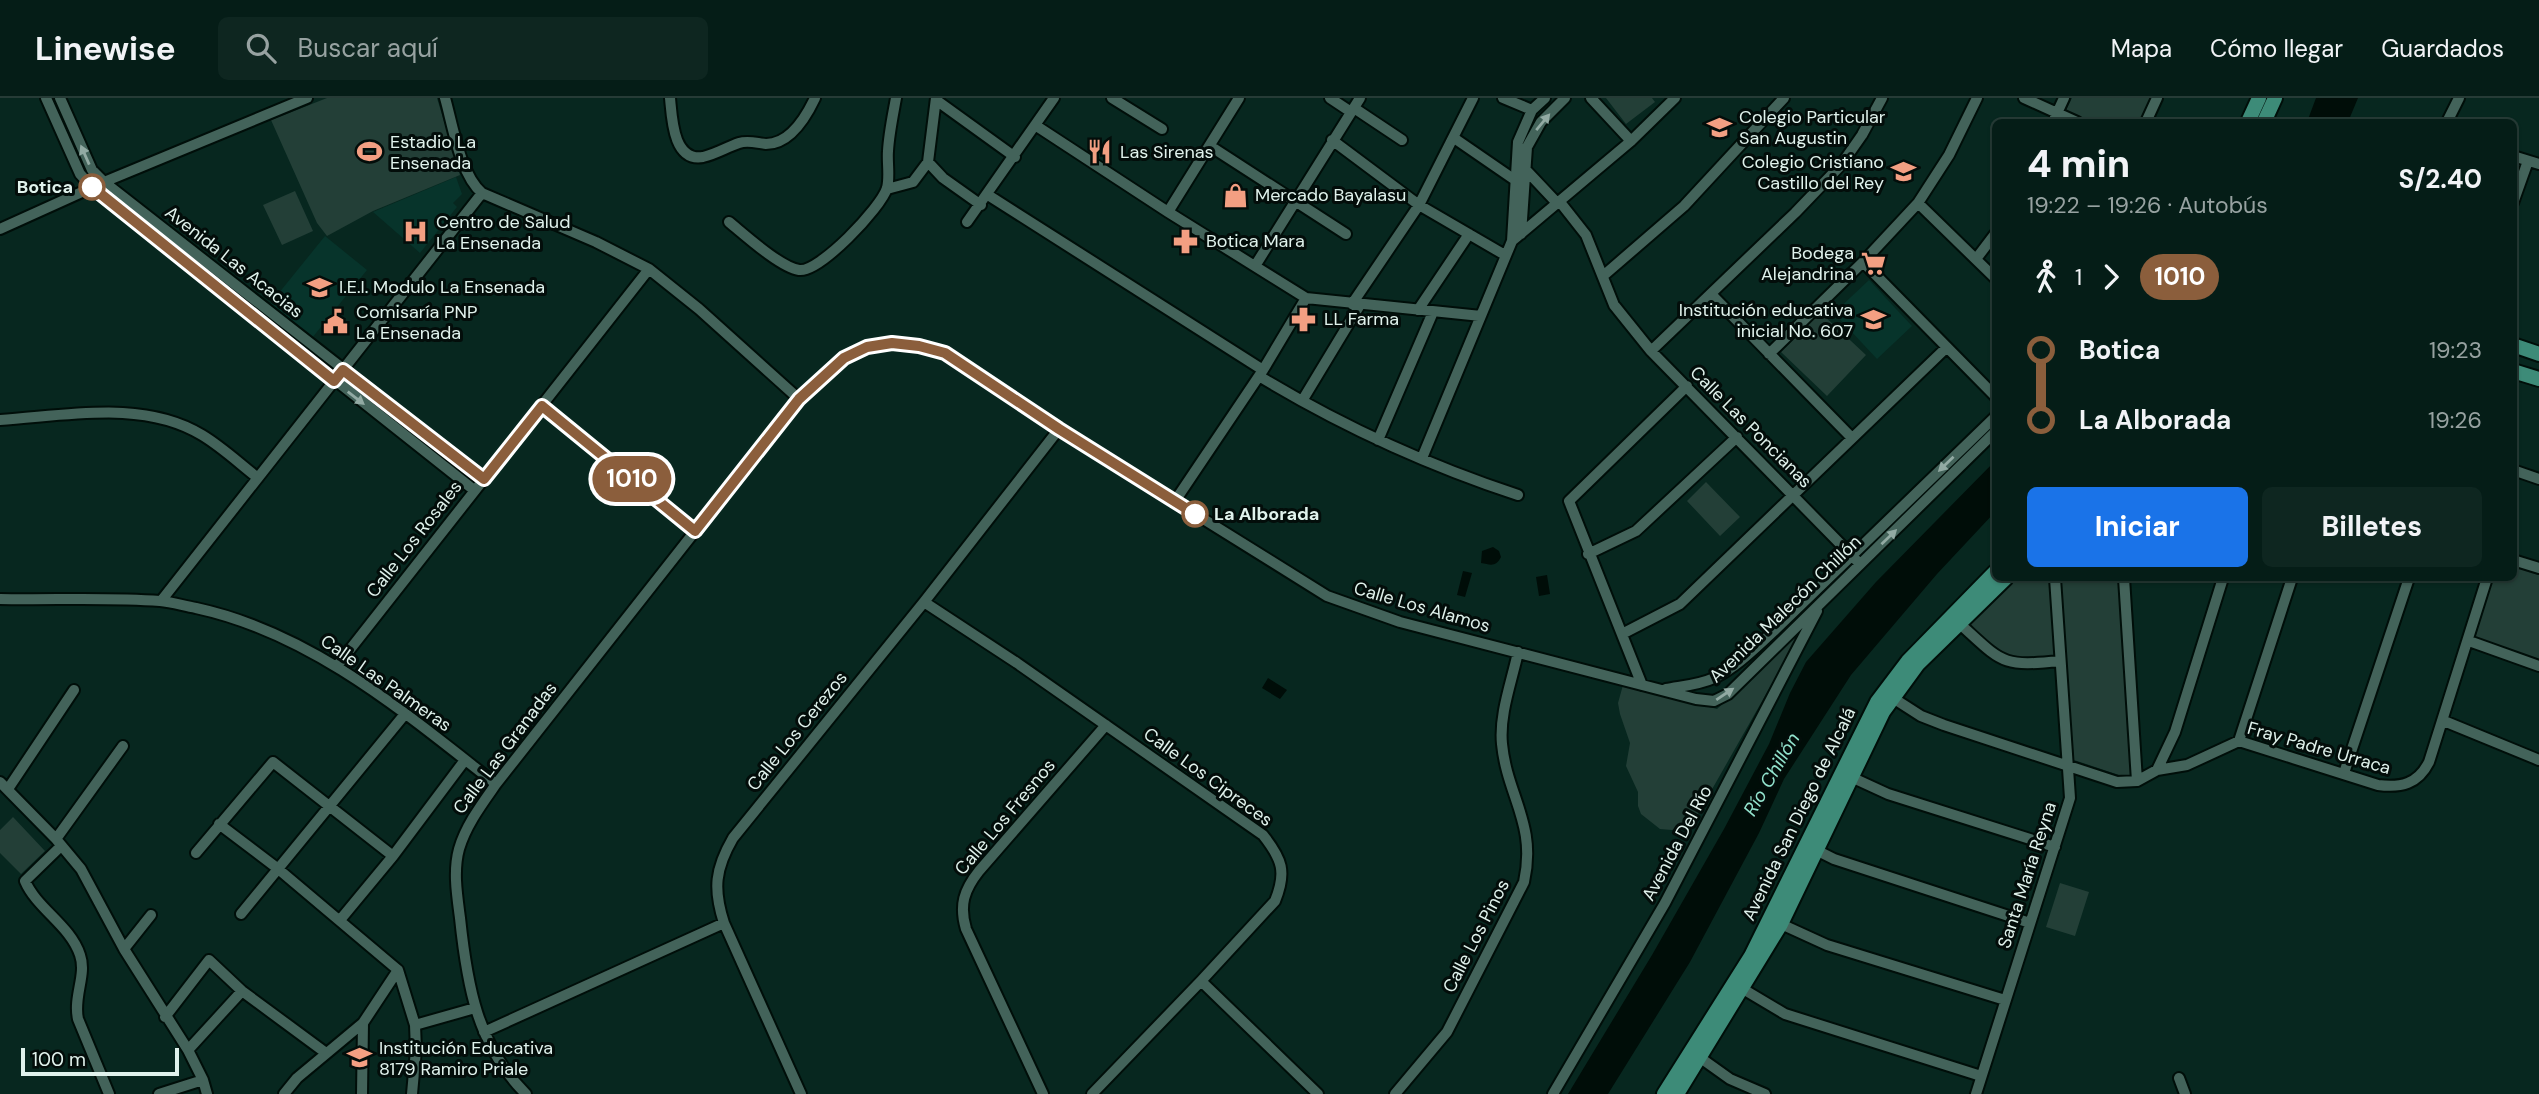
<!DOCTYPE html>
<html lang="es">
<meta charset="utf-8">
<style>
:root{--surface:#051d17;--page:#0e2620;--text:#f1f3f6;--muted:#97a2a1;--line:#263b36;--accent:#1a73e8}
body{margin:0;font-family:"DM Sans",sans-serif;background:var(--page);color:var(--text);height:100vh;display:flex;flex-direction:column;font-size:26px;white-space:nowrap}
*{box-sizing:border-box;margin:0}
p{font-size:23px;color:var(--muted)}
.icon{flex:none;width:38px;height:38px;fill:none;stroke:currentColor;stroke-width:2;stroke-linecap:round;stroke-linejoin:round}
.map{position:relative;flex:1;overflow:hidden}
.details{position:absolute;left:1992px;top:21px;width:525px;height:462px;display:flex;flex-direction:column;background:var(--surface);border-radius:10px;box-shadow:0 2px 5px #0004,0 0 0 2px var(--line)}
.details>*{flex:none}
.badge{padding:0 14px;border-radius:23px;font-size:24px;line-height:46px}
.scale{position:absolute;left:21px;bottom:18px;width:158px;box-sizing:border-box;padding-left:7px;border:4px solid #e0f2ec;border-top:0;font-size:19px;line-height:24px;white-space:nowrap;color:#e0f2ec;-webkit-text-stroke:5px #030d0a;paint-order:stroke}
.map>.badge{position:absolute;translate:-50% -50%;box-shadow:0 0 0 4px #fff}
.legs{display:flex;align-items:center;gap:10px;height:77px;padding:0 35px;font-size:23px}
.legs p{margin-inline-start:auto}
.overview{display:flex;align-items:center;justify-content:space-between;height:119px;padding:0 35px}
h1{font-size:38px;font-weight:700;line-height:52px}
.primary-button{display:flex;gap:14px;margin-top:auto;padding:14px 35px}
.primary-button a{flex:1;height:80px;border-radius:10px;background:var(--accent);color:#fff;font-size:28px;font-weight:700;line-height:80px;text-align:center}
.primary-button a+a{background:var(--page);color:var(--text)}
ul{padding:0 35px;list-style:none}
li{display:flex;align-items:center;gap:24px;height:70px;font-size:26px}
li i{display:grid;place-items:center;width:10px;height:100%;margin:0 9px;background:currentColor}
li i::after{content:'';width:18px;height:18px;margin:-9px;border:5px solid;border-radius:50%;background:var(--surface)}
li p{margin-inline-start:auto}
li:first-child i{background:linear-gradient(#0000 50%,currentColor 0)}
li:last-child i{background:linear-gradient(currentColor 50%,#0000 0)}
header{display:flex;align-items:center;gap:42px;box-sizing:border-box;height:98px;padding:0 35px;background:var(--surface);border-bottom:2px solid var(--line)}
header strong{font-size:33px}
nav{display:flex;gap:38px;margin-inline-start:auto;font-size:24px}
.search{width:490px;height:63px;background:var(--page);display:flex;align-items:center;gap:18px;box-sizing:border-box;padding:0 24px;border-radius:10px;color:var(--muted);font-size:26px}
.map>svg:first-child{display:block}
</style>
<header>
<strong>Linewise</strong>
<div class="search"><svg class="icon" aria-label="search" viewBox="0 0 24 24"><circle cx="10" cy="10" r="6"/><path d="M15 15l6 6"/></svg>Buscar aquí</div>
<nav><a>Mapa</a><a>Cómo llegar</a><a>Guardados</a></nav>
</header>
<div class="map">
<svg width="2539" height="996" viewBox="0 0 2539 996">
<rect width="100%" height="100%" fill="#07271f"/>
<path fill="#07342b" d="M456,79L462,96L453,105L457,109L420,155L373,114Z
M325,138L367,172L312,240L270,206Z
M1869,182L1912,228L1877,261L1834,215Z"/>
<path fill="#233f37" d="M327,0H437L460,77L373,113L327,138L317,125L271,22Z
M1606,0H1652L1655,4L1626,26Z
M2072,0H2155L2144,24H2092L2066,12Z
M295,93L313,133L282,147L263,107Z
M1820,214L1866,257L1827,298L1781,254Z
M1706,384L1740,419L1720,438L1687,403Z
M2513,467L2539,475V563L2475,540L2493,480H2513Z
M2011,480H2051L2057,560L2009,562L1966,526Z
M2059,480H2119L2132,677L2122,678L2074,662Z
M1803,531L1698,716L1686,728L1672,732L1660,731L1641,716L1638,708V694L1626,668L1630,645L1620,616L1618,605L1623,587L1717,611Z
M13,719L45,753L21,776L0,755V732Z
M2060,785L2089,794L2075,838L2046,829Z"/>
<path fill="#000d08" d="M2316,0H2358L2348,24H2307Z
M1995,363V414L1937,476L1851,577L1784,681L1759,735L1690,864L1608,996H1568L1652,857L1724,731L1769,646L1790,595L1806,564L1876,484Z
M1493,449L1499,453L1501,459C1496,469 1491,467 1481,465L1482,453Z
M1463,473L1472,475L1465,499L1457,497Z
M1547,477L1550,496L1539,498L1536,479Z
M1268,580L1287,592L1280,601L1262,590Z"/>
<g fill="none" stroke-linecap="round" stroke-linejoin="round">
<defs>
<path id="minor" d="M46,0L80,76L92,89L474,392
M60,0L92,72L104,84L484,381
M445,0C453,28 460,76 482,95L596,144L649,171L699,211L799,301
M670,0C672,20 673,64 703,59C716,56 727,49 739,45C748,42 756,45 766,46C790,46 806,19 815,0
M936,0L928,64L943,80L981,107
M1112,0L1162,31
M1330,0L1351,14
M1503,0L1532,12
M1591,0L1631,43
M2024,0L2077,24
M936,2L1015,59
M1354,10L1402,42
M2053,24L2064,0
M2146,24L2157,0
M2447,24L2459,0
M1035,27L1168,114L1306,200L1481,218
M1454,40L1515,82
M1332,42L1419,107L1505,157
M1210,48L1346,136
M2513,58L2539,66
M1525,71L1558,106
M887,91L913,84L928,64
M988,97L1263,272
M1560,104L1586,137L1614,207L1651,253L1860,466
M1918,105L1995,180
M2513,105L2528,63
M1168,114L1239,0
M729,124C745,137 780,169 799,172C819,175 881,110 887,90C890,79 887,64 888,53C889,35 893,17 896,0
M967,124L1054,0
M0,131L104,84L307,0
M1521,136L1527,49L1541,24L1565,0
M1512,143L1631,43L1675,0
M1976,161L1995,136
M1863,164L1995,298
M1255,168L1360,0
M1603,178L1684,108L1784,0
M1711,196L1851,339
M1352,206L1419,107L1473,0
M1418,212L1469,136
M1651,253L1795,115L1841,67L1862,37L1882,0
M1769,256L1863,164L1918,105L1949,57L1977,0
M1259,278C1340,327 1427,367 1518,397
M1302,303L1360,207
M542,308L695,433
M0,322C65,318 143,301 202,337C222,349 240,366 258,380
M1378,342L1433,214
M1422,360L1512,143L1518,44L1532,12L1545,0
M2513,372L2539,381
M1175,403L1263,272L1306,200
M1588,456L1636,433L1737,339
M2513,462L2539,470
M2124,480L2137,683
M0,501C52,502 108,499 160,503C172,504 184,508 196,510C312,535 405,615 496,686
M161,503L482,95
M924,504L1017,565L1263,737C1282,761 1287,774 1275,803L1201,883L1092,996
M1960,526C2003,565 2001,569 2060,563
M1622,536L1680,506L1946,250
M2469,543L2539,568
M337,568L649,171
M1642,587L1569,403L1687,288
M1666,591C1682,588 1699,587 1714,580C1737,569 1756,549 1775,532L1995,319
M1893,600L1921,618L1944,627L2117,684L2137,683L2157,672L2187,667L2239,643L2378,687C2401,690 2418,686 2429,664L2487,480
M2444,623L2539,662
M2239,643L2292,480
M2157,672L2175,634L2223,480
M2344,675L2409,480
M1851,679L1888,696L2055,749
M0,684L56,741L81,771L124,851L188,952L203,982L207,996
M8,691L74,592
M219,726L277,770L398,872L415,927L416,952L412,996
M56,741L123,648
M61,748L25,783C37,811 70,827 80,857C87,877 73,898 78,921L109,996
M1816,752L1834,761L2030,825
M196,755L273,664L393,758
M241,816L405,616
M340,822L393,758L465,662
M1781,826L1827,847L2005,902
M124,851L151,817
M1201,883L1318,996
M1743,891L1785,916L1981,978
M165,919L209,862L242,893L326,955
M415,927L475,910
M484,934L724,825
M188,952L242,893
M1695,956L1730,981L1765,996
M2179,980L2185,996
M159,996L203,982
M284,996L297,980L363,925
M362,996L363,925L398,872
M526,996C477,947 467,887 460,820C457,797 453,773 459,751C466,727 482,706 496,686L799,301L844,260L867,249L892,245L919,248L945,255L1059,331L1327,498L1400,524L1696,601L1714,603L1728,596L1995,334
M801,996L724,825C713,791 715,771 733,740L924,504L1059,331
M1043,996L966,831C959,807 964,792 979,773L1106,627
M1395,996L1447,934L1524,784C1537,726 1507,698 1502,646C1499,616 1512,583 1518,554
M1553,996L1665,805L1817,513
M1976,996L2070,700L2055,480"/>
<path id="major" d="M2248,24L2259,0
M2264,24L2275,0
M2513,247L2539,256
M2513,273L2539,281
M1664,996L1751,858L1877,604L1908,563L1995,474
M1677,996L1781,826L1883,614L1918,566L2006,480"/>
</defs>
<use href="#minor" stroke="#000e09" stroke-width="14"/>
<use href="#major" stroke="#000e09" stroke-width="18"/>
<use href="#minor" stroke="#43635a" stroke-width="10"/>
<use href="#major" stroke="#3d8b78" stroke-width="14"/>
</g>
<defs><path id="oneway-solid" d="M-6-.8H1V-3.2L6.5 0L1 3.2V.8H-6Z" transform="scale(1.75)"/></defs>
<g fill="#92aaa3">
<use href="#oneway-solid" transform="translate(1543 24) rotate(-50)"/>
<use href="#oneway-solid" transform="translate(85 57) rotate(-114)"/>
<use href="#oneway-solid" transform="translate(356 300) rotate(38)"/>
<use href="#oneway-solid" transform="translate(1946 366) rotate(136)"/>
<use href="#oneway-solid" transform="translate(1889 439) rotate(-44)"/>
<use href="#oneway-solid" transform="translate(1725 596) rotate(-34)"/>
</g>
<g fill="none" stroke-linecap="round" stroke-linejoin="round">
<defs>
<path id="line-1" d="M92,89L334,283L343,272L484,381L542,308L695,433L799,301L844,260L867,249L892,245L919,248L945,255L1059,331L1195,416"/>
</defs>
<use href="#line-1" stroke="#fff" stroke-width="16"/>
<use href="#line-1" stroke="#8b5e3c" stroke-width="10"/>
</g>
<defs>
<symbol id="school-bare" viewBox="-9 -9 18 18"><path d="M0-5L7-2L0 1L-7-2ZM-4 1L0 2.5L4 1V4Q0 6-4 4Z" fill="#f39f82" stroke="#030d0a" stroke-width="2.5" paint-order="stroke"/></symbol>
<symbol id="stadium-bare" viewBox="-9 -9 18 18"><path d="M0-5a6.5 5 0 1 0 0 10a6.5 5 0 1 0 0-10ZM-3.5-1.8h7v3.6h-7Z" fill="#f39f82" stroke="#030d0a" stroke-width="2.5" paint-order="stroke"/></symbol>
<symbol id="restaurant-bare" viewBox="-9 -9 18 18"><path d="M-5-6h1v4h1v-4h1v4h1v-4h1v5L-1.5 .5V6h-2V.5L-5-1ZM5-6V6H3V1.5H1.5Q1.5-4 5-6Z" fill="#f39f82" stroke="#030d0a" stroke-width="2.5" paint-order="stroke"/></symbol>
<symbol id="shop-bare" viewBox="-9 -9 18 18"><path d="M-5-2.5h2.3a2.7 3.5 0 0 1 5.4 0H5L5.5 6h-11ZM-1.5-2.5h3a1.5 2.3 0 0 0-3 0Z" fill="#f39f82" stroke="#030d0a" stroke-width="2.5" paint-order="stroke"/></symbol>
<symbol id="hospital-bare" viewBox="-9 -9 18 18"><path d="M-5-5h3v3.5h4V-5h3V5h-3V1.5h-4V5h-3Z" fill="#f39f82" stroke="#030d0a" stroke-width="2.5" paint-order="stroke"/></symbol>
<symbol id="pharmacy-bare" viewBox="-9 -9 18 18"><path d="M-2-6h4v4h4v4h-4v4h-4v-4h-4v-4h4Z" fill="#f39f82" stroke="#030d0a" stroke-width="2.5" paint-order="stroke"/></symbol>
<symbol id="supermarket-bare" viewBox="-9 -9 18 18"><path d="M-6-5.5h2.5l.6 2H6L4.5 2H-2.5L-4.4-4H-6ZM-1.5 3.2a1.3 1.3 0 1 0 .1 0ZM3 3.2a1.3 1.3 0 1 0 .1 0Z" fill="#f39f82" stroke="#030d0a" stroke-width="2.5" paint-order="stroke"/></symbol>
<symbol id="civic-bare" viewBox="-9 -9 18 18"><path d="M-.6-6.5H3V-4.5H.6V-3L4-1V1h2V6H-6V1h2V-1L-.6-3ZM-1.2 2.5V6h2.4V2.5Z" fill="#f39f82" stroke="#030d0a" stroke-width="2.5" paint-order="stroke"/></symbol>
</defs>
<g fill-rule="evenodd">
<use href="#school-bare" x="1702" y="12" width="35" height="35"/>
<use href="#stadium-bare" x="352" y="36" width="35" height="35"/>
<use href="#restaurant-bare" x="1082" y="36" width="35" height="35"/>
<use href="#school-bare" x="1886" y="56" width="35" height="35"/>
<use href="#shop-bare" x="1218" y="80" width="35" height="35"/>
<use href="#hospital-bare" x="398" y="116" width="35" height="35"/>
<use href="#pharmacy-bare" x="1168" y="126" width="35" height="35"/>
<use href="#supermarket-bare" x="1856" y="148" width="35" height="35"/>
<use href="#school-bare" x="302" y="172" width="35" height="35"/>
<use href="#pharmacy-bare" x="1286" y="204" width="35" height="35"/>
<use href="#school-bare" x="1856" y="204" width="35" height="35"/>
<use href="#civic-bare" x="318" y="206" width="35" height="35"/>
<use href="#school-bare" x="342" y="942" width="35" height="35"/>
</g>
<g fill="#fff" stroke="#8b5e3c" stroke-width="3.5">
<circle cx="92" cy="89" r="12"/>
<circle cx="1195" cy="416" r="12"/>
</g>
<g text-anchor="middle" stroke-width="6" stroke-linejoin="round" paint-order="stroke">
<g font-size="18" fill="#e0f2ec" stroke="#030d0a" text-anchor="start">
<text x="1739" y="25">Colegio Particular<tspan x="1739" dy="21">San Augustin</tspan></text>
<text x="390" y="50">Estadio La<tspan x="390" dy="21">Ensenada</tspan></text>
<text x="1120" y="60">Las Sirenas</text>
<text x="1884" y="70" text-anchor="end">Colegio Cristiano<tspan x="1884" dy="21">Castillo del Rey</tspan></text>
<text x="1255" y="103">Mercado Bayalasu</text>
<text x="436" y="130">Centro de Salud<tspan x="436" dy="21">La Ensenada</tspan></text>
<text x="1206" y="149">Botica Mara</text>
<text x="1854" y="161" text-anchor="end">Bodega<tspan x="1854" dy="21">Alejandrina</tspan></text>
<text x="339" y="195">I.E.I. Modulo La Ensenada</text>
<text x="1853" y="218" text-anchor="end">Institución educativa<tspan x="1853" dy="21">inicial No. 607</tspan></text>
<text x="356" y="220">Comisaría PNP<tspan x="356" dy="21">La Ensenada</tspan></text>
<text x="1324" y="227">LL Farma</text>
<text x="379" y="956">Institución Educativa<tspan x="379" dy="21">8179 Ramiro Priale</tspan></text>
</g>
<g font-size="18" font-weight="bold" fill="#e0f2ec" stroke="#030d0a" text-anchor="end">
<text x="73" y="95">Botica</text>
<text x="1214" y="422" text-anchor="start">La Alborada</text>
</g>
<g font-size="18" fill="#e0f2ec" stroke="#030d0a">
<text transform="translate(234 164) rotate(38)" y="6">Avenida Las Acacias</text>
<text transform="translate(1751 329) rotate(45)" y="6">Calle Las Poncianas</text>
<text transform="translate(414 441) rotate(-52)" y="6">Calle Los Rosales</text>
<text transform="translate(1422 509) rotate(16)" y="6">Calle Los Alamos</text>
<text transform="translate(1785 511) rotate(-44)" y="6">Avenida Malecón Chillón</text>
<text transform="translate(386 585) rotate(35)" y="6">Calle Las Palmeras</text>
<text transform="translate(797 633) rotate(-51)" y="6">Calle Los Cerezos</text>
<text transform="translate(505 650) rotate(-53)" y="6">Calle Las Granadas</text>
<text transform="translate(2319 650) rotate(16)" y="6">Fray Padre Urraca</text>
<text transform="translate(1208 679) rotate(36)" y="6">Calle Los Cipreces</text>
<text transform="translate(1799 716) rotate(-64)" y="6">Avenida San Diego de Alcalá</text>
<text transform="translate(1005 719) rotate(-50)" y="6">Calle Los Fresnos</text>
<text transform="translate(1677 745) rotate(-62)" y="6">Avenida Del Río</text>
<text transform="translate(2027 777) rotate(-72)" y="6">Santa María Reyna</text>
<text transform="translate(1476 838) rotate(-63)" y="6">Calle Los Pinos</text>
</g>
<g font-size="19" font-style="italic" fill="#93e4ce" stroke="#030d0a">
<text transform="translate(1771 676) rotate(-60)" y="7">Río Chillón</text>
</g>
</g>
</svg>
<div class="scale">100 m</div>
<b class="badge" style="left:632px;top:381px;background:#8b5e3c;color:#fff">1010</b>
<section class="details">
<div class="overview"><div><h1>4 min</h1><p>19:22 – 19:26 · Autobús</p></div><b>S/2.40</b></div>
<div class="legs"><svg class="icon" aria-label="walk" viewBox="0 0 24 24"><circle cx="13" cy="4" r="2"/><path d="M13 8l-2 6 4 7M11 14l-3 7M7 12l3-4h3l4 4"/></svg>1<svg class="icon" aria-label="forward" viewBox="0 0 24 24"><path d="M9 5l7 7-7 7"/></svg><b class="badge" style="background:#8b5e3c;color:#fff">1010</b></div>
<ul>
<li><i style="color:#8b5e3c"></i><b>Botica</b><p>19:23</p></li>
<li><i style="color:#8b5e3c"></i><b>La Alborada</b><p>19:26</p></li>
</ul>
<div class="primary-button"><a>Iniciar</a><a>Billetes</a></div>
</section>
</div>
